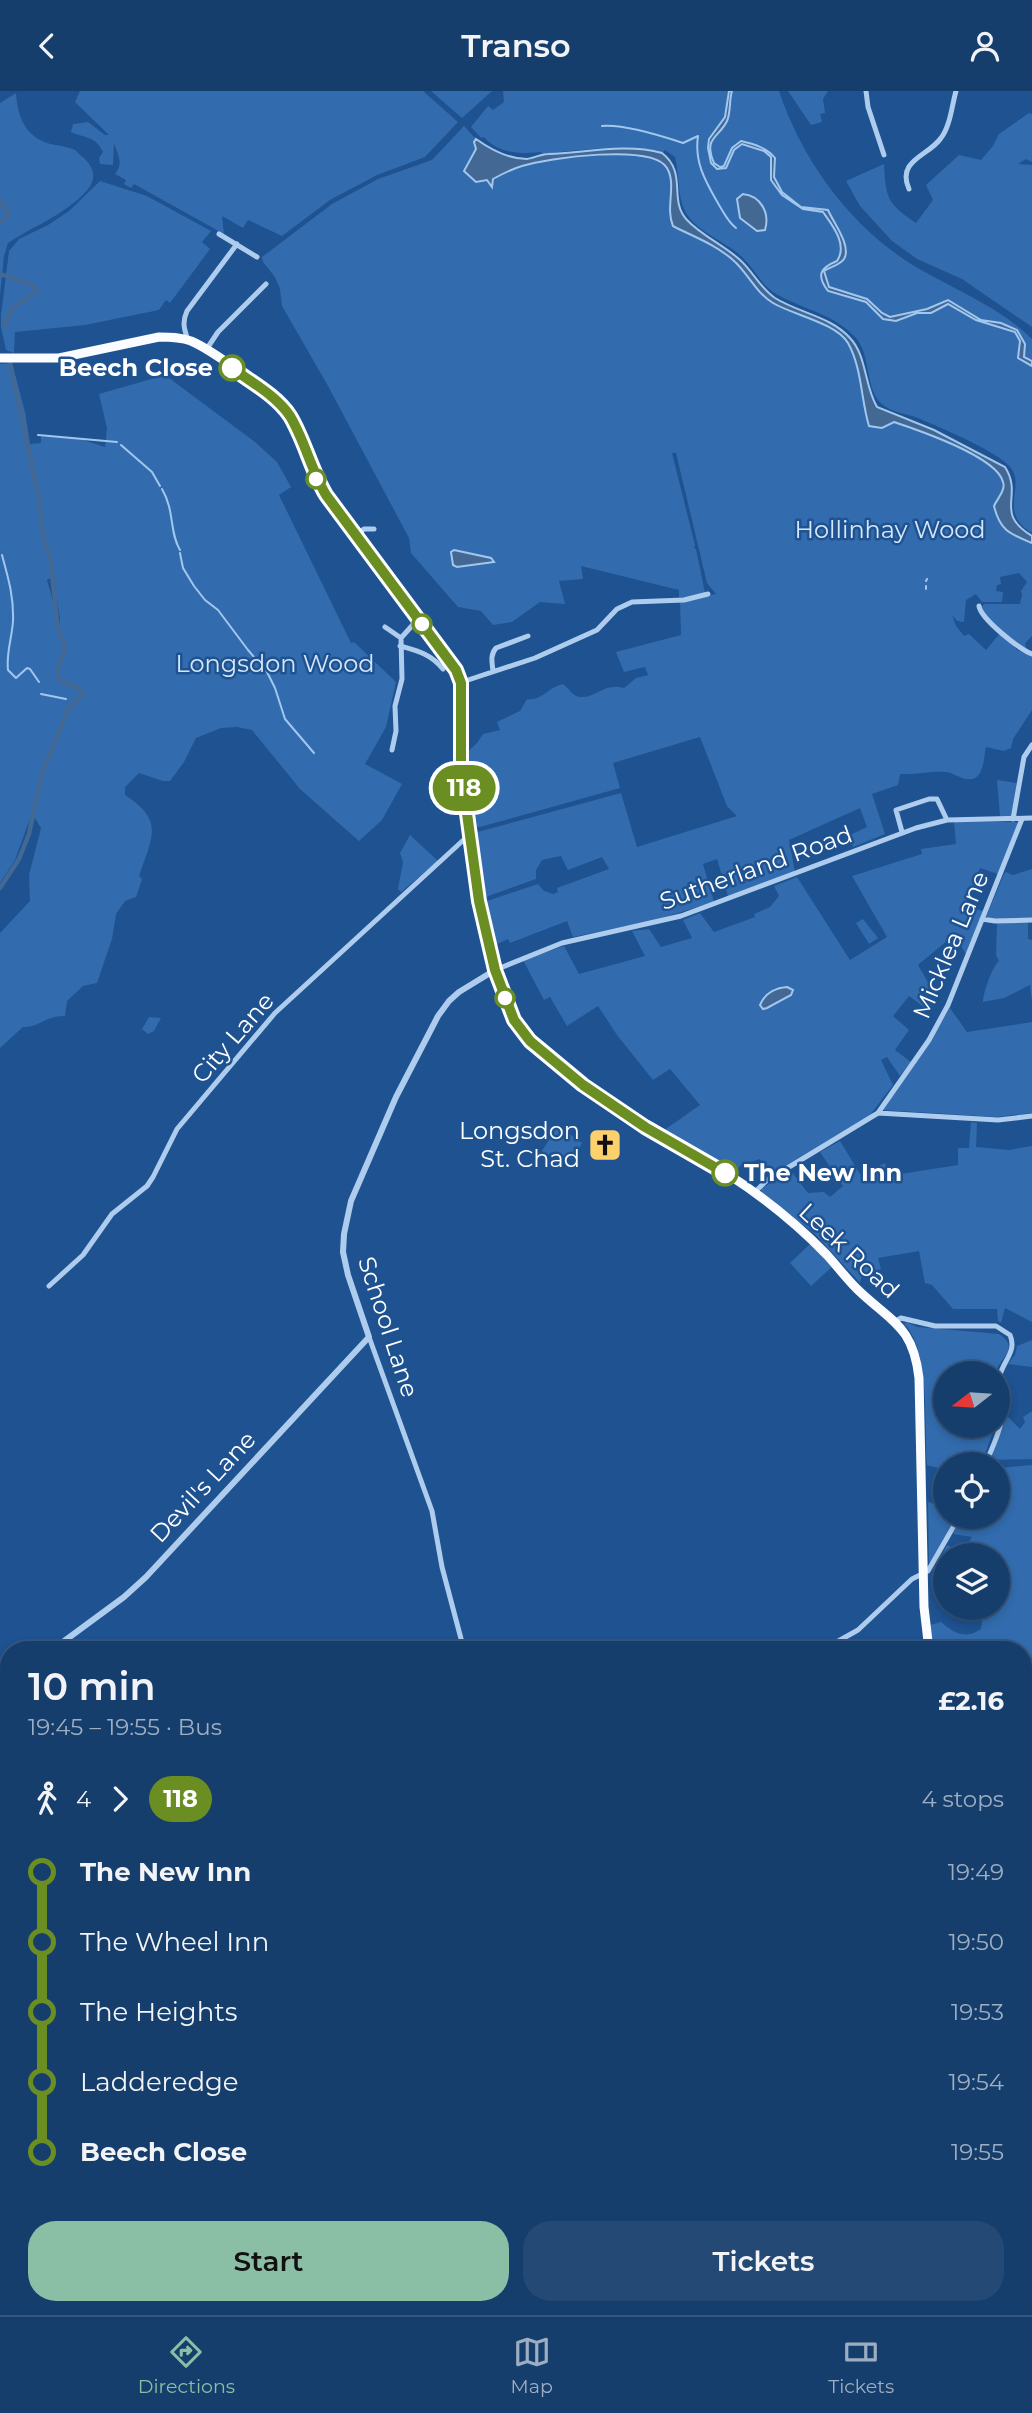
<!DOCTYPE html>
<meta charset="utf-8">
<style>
:root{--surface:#163e6c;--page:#234974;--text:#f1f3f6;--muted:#9eaec2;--line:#35577f;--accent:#8abfa5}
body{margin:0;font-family:Montserrat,sans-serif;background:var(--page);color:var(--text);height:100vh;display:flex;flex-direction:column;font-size:26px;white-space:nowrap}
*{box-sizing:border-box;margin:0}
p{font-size:23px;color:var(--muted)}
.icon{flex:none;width:38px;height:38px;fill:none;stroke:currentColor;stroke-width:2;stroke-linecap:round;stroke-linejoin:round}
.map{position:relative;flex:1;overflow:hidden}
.panel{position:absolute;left:0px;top:1550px;width:1032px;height:674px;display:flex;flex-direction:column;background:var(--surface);border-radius:28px 28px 0 0;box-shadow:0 4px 10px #0003,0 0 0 2px var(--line)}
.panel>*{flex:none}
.badge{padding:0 14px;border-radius:23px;font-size:24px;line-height:46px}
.needle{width:46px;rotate:253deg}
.controls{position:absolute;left:933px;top:1270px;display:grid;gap:14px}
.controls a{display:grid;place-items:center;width:77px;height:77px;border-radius:50%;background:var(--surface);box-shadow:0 4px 10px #0003,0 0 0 2px var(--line);font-size:35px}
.map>.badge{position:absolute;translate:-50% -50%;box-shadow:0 0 0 4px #fff}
.legs{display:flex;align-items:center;gap:10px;height:77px;padding:0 28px;font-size:23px}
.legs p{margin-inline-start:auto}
.head{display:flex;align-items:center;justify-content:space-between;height:119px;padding:0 28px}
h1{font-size:38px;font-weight:600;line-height:52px}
.cta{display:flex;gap:14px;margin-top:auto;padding:14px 28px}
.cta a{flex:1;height:80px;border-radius:28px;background:var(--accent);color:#111;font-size:28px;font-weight:600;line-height:80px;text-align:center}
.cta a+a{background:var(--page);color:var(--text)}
ul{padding:0 28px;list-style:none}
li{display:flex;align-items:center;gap:24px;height:70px;font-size:26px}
li i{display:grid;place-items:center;width:10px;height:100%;margin:0 9px;background:currentColor}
li i::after{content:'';width:18px;height:18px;margin:-9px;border:5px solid;border-radius:50%;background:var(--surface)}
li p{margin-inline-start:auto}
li:first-child i{background:linear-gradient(#0000 50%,currentColor 0)}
li:last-child i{background:linear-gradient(currentColor 50%,#0000 0)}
header{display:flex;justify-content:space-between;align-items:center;height:91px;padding:0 28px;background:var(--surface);font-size:32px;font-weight:600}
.menu{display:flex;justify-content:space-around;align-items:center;height:98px;border-top:2px solid var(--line);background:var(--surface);font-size:19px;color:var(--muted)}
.menu a{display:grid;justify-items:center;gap:4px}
.menu .selected{color:var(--accent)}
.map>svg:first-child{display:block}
</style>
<header><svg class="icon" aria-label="back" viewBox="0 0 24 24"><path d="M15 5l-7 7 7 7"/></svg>Transo<svg class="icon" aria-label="person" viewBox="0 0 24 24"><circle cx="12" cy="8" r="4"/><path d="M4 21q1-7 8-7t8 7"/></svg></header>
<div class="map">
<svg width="1032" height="2224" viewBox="0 0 1032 2224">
<rect width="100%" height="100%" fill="#1e5290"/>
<path fill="#326cae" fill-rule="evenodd" d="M80,0H423L458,31L425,66L377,84L330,109L282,145L248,129L243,137L222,125L224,143L134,93L131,97L124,93L126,89L115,83C123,73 119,65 114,53L113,74L100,73L99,67L103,61C96,45 84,47 71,41L73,33L88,31L105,44H109L75,11Z
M431,0H492L462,27Z
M503,0H729L725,26L708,58L710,72L721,79L734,59L742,53C750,56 762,57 768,63C775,71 769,77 771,84C776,108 803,118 823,121C833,135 848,154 837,170C820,177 816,184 828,200L866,211L883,228L905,226L917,222H931L948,213L976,229L1008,237L1019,245L1020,255L1018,267L1032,275V442C995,420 1030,393 1007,373C988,356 943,338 918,327C907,323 892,321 883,314C864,299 872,264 855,246C834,223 802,218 776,203C763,196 755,179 744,168C727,150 694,141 684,118C678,105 679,82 675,66L665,59L662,62C628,53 577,59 542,63L541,61C521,63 498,63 484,46L481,47L471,36L488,15L493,19L504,11Z
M732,0H779C804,74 855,142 923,180C960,201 1002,218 1032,248V270L1024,267L1025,253L1021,245L1001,232L981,229L948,209L927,218L890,226L882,222L867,208L829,196L824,180C830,176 840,174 844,168C852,155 833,131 828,119L801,116L782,101L774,86L776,71C766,55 754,53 736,52L724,75L716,74C699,50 722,44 728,29C731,20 729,9 732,0Z
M788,0H828L823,8L825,22L820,23L822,31L811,34Z
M16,2C17,18 21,35 34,45C48,56 62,53 75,59C75,59 82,66 83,66C101,83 93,96 76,110C55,128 30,137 8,152L4,165L0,205V12Z
M1029,22L1032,23V71L1026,68L1018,73L1032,74V236L962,188L917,168L892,150L860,115L846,90L884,73C886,108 887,112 916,132L933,109L926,94L959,64L981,69L993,55L999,43Z
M464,35L476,48L474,51L476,58L464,80L476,91L487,89L492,92L493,89C502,84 512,78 522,75C547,66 652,52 667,77C675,89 669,105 670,119C670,124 672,129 673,135C694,146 715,154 733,169C747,182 757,201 773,212C795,226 834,229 848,252C861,275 861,310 869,335L894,330L912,336L951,352L986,372L1002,387L1003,399L994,415C999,438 1012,444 1032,452V545L1025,552L1026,557L1020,556L984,523L982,516L984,513H1020L1022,504L1021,500L1027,491L1019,482L1000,486L1001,493L997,494L996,500L1003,501L1002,511H982L976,503L966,509L964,531L957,530L952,524L956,535L964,545L969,543L986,559L1001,541L1017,559L1032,565V619L1013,648L1011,657L1004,660L986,656C983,670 984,691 966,688C959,687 952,681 945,681C930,680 916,684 900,683L898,694L872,703L885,743L853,756L848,745L867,736L860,717L789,749L795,781L728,805L717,768L703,773L714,811L655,829L573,846L567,830L510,852L508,848L493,855L484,811L538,793L544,800L553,803L558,801L557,797L609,778L602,766L568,779L561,765L542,769L536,779V788L483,807L474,742L621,702L637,756L737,725L727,715L700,646L613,672L620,697L480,736L474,735L472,730L463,665L477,652L483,643L500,639L497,631L520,620L527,608C543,610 548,596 563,593C569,597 573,606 580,606C597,607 604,591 624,597L636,587L648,584L645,576L624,581L616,561L681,544L680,511L716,503L707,492L676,362H672L695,454L694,457L696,458L705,502L679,508V499L581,475L583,488L559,490L565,513L540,511L512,531L493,534L481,520L458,516L411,462L409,447L328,295L282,215L280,198L275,186L263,171L262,166L332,113L378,88L432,69ZM458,459L491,467L457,476L453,474Z
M100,90L147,105L211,140L202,151L210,158L170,212L166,209L159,219L85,234L15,241L14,262L6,259L1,236V224L9,160L19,148L48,134L69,120Z
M12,272L25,321L30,353L41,352V345L80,348L105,356L107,337L99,303L165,284L255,351L277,371L291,396L279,404L351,552L354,551L396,591L386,636L365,673L402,693L382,729L359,750L300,698L252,639L237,636L221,637L196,647L184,671L170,690H163L139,682L125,696V704C165,730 152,746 139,785L142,788L136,806L125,810L116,823L112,848L97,892L83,895L67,910L65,925C44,925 41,936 23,936L0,957V842L30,810L29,784L41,737L32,722L15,769L0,792V273ZM53,486L60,527V534L47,489Z
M997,689L1017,692L1011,725H1000Z
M968,730L1016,731L1018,733L998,783L980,777L965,815L983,820L966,863L954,844L918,874L937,907L928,919L909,905L893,925L909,939L895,959L911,971L900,985L887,966L881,969L893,994L870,1024L772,1083L760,1068L740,1075L733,1082L663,1040L700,1014L670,978L653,989L617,944L598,915L567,935L550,906L544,909L523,869L564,855L579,883L645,865L632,840L649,838L661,856L692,847L683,829L700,822L714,841L755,826L754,823L770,816L779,805L774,795L797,786L850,869L887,846L852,785L922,763L921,758L956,753L954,731Z
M410,744L438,770L401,801L398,798L403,771L400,762Z
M1032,778V827L997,829L986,826L1004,783L1006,781L1013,784Z
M863,828L878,847L869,853L856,832Z
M1028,830V848L1032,849V910L1030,894L1004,907L983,911C983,902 992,876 999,870L996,864L997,832Z
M950,917L967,941L1032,931V1022L995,1026L883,1019L928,954Z
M149,926L161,927L154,940L148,943L142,938Z
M971,1031L977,1032L976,1056L1009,1059L1032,1055V1231L1005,1217L1001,1232L998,1230L997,1218H953L932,1194L925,1192L919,1160L878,1167L881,1178L862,1185L860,1192L816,1144L761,1101L762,1097L791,1080L808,1102L824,1101L830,1106L843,1095L820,1061L840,1050L860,1083L885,1072L888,1085L958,1074V1057H969Z
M558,1035L582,1052L573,1068L540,1063Z
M811,1152L833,1175L811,1195L790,1172Z
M907,1231L917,1236L999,1243C1021,1258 1000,1265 995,1283H945V1335H995L981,1374H945V1389L942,1378L927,1374C924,1338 931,1258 904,1233Z
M1032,1249V1276L1008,1273L1015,1264L1017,1255Z
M1032,1320V1368L990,1369L1005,1323L1020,1338L1025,1331L1023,1326Z
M1032,1374V2093L1024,2071V1559H932L930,1534L941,1531C954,1542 965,1549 981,1538L984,1517H998V1465H945V1483L933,1482L947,1454L962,1462L972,1446L953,1443L962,1426H998V1377Z
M928,1411L945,1415V1426H956L931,1471H929Z
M804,2216H837L828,2224H814Z"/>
<path fill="#436894" stroke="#a1c7ef" stroke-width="2" d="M729,0H732C729,9 731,21 727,30C719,47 703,46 714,72L720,76L724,75L732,57L741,50C754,53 767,57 775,67L774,86L782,101L801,116L828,119C833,131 852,155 844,168C840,174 830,176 824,180L829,196L867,208L882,222L890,226L927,218L948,209L981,229L1001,232L1017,239L1025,253L1024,266L1032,270V275L1018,267L1020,250L1015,241L976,229L948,213L931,222H917L896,230L883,228L866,211L828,200C816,184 820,177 837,170C848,154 833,135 823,121L803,118L782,104L771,89V66L764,60L742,53L734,59L726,77L717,78L711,72L708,57L709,48L725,26Z
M476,48C490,58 509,68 527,68C534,67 541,63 548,63C584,62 625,52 662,62C688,82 668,109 687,129C701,144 723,154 739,168C752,179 760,197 775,207C799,222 830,225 850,247C867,265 864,294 877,316L934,339L1005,376C1024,406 993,421 1032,445V452C1010,443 1000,440 994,415C997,408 1006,399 1003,391C997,366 918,339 894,331L882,337L869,335C861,309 862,277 848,252C836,232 793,224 773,212C756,202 748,182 733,169C715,153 694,146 673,135C665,116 677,94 667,77C653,52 547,67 522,75C512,78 502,83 493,88L492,96L487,89L476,91L464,80L476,58L474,51Z
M743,103C761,105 770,122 765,139L757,140L740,127L737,108Z
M454,459L491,467L494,471L457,476L453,474L451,461Z
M787,896L793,899L791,904L767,917L763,918L760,914C765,902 775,897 787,896Z"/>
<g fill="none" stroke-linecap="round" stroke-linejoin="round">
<path stroke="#a1c7ef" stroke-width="2" d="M602,35C624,33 662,45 683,52L698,45C694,72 706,91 719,114C724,122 728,131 736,137
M38,344L117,351
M121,354L152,381L160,395
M162,398C175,420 169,441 180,459
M180,462L183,477L194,495L205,509L218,519L248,559L267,581L275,597L285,628L314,662
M2,464C8,486 14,506 13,530C12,547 6,562 8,579L16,587L27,577L30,578L39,591
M926,490L927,488
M926,498V495
M41,603L66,608"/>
<path stroke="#436894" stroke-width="4.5" d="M0,109L9,123L0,132
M0,183L33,194L37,198L35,201L12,218L4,235
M0,797L19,768L29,743L42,682L68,618L83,603L78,597L61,590L58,586L57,580L65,559L64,553L58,538L50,465L44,451L38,403L10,272"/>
<path stroke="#aecced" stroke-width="5" d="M866,0L868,16L884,64
M909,98C896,69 929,65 941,47C950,36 952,14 956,0
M219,143L257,166
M188,249C184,238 182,231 187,220L237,153
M206,259L218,241L266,193
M355,445L364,438H374
M979,515C981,528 1019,558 1032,563
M385,536L401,547
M400,555C418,560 431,563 443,578
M493,580C492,571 490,564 496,557L528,545
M462,591L535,567L597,539L617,518L632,511L684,509L708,503
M392,659L396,640L395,615L402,588L401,547L418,528
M1013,728L1024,666L1032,654
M902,741L896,719L929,708H937L947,729
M982,828L995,830L1032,829
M495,879L562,852L681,825L916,737L947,729L1032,727
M878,1022L998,1029L1032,1025
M755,1101L766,1090L878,1022L929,949L948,914L1022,728
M49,1195L83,1164L112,1123L147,1095L153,1086L177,1038L275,922L470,743
M896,1230L901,1227L935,1235H996L1010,1244C1017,1260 1004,1269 1000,1284C997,1295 1004,1305 1003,1316C1003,1335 992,1357 985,1374
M369,1246L432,1420L442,1476L464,1559
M804,1559L833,1553L858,1539L912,1488L928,1480L959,1426
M440,2224L442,2216"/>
<path stroke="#aecced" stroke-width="6" d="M52,1559L124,1506L146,1486L369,1246L348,1184L343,1161L344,1143L351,1110L396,1006L438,925L449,910L459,901L495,879
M0,1598L9,1591
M0,1995L9,1993"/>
<path stroke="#fafcff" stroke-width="9" d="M0,267H59L159,246C170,246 180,246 191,250C212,259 278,306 290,325C305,350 311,379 326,404C354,444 384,483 414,522C427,539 458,571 462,592C463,603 461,616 460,626C459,643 460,660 461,677C464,711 470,745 475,778C484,832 491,907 529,949C583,1008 660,1041 726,1082C762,1105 797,1133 827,1164C837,1175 846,1187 857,1198C891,1231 913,1234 919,1287L924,1516L929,1559
M1024,2085L1032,2099"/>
</g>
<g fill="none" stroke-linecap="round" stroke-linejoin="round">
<defs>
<path id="line-1" d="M232,277C251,291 277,305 290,325C305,350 311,379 326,404L456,579L461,592V679L479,810L495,879L514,929L530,950L583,994L645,1036L725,1082"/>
</defs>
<use href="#line-1" stroke="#fff" stroke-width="16"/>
<use href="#line-1" stroke="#6b8e23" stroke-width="10"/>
</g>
<defs>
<symbol id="church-square" viewBox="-11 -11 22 22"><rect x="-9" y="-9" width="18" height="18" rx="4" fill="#fcd06d" stroke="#1e5290"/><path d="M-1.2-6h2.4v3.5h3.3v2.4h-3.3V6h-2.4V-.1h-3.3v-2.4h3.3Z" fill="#111"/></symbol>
</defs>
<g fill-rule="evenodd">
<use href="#church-square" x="586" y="1035" width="38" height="38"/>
</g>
<g fill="#fff" stroke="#6b8e23" stroke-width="3.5">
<circle cx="232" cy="277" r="12"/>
<circle cx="316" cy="388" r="9"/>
<circle cx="422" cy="533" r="9"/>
<circle cx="505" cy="907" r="9"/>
<circle cx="725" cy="1082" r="12"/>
</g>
<g text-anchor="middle" stroke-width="5" stroke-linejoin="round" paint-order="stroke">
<g font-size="24" font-weight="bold" fill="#fff" stroke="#1e5290" text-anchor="end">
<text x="213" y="285">Beech Close</text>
<text x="744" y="1090" text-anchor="start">The New Inn</text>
</g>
<g font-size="24" fill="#d4e6fa" stroke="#1e5290">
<text x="890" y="447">Hollinhay Wood</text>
<text x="275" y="581">Longsdon Wood</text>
</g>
<g font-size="24" fill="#fff" stroke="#1e5290">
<text transform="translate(756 777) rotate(-20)" y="8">Sutherland Road</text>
<text transform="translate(951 854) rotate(-67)" y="8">Micklea Lane</text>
<text transform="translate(233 947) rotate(-49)" y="8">City Lane</text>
<text transform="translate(849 1160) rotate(43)" y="8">Leek Road</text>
<text transform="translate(388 1236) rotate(72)" y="8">School Lane</text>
<text transform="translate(203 1396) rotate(-47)" y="8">Devil's Lane</text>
</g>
<g font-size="24" fill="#fff" stroke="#1e5290" text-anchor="end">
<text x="580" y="1048">Longsdon<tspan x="580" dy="28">St. Chad</tspan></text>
</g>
</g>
</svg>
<div class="controls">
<a><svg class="needle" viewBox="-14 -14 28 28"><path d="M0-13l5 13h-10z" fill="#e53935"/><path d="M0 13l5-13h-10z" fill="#9eaec2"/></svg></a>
<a><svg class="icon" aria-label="locate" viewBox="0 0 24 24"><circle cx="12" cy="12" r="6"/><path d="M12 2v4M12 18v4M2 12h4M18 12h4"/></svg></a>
<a><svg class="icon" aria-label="layers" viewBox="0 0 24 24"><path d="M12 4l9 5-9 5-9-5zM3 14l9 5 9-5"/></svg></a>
</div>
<b class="badge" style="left:464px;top:697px;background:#6b8e23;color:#fff">118</b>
<section class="panel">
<div class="head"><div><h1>10 min</h1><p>19:45 – 19:55 · Bus</p></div><b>£2.16</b></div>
<div class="legs"><svg class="icon" aria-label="walk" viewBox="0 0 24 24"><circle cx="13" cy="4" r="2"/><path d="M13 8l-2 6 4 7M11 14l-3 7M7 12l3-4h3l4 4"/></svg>4<svg class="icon" aria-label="forward" viewBox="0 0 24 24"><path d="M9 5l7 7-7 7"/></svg><b class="badge" style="background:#6b8e23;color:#fff">118</b><p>4 stops</p></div>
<ul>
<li><i style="color:#6b8e23"></i><b>The New Inn</b><p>19:49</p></li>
<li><i style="color:#6b8e23"></i><span>The Wheel Inn</span><p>19:50</p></li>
<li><i style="color:#6b8e23"></i><span>The Heights</span><p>19:53</p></li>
<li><i style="color:#6b8e23"></i><span>Ladderedge</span><p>19:54</p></li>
<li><i style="color:#6b8e23"></i><b>Beech Close</b><p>19:55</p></li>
</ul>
<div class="cta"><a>Start</a><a>Tickets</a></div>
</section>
</div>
<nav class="menu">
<a class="selected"><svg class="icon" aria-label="directions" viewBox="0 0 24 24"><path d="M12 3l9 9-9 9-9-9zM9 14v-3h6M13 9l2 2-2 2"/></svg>Directions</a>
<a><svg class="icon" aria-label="map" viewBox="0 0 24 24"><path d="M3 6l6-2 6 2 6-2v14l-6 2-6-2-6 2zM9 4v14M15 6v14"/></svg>Map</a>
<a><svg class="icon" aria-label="tickets" viewBox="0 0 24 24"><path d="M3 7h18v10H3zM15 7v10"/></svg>Tickets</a>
</nav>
